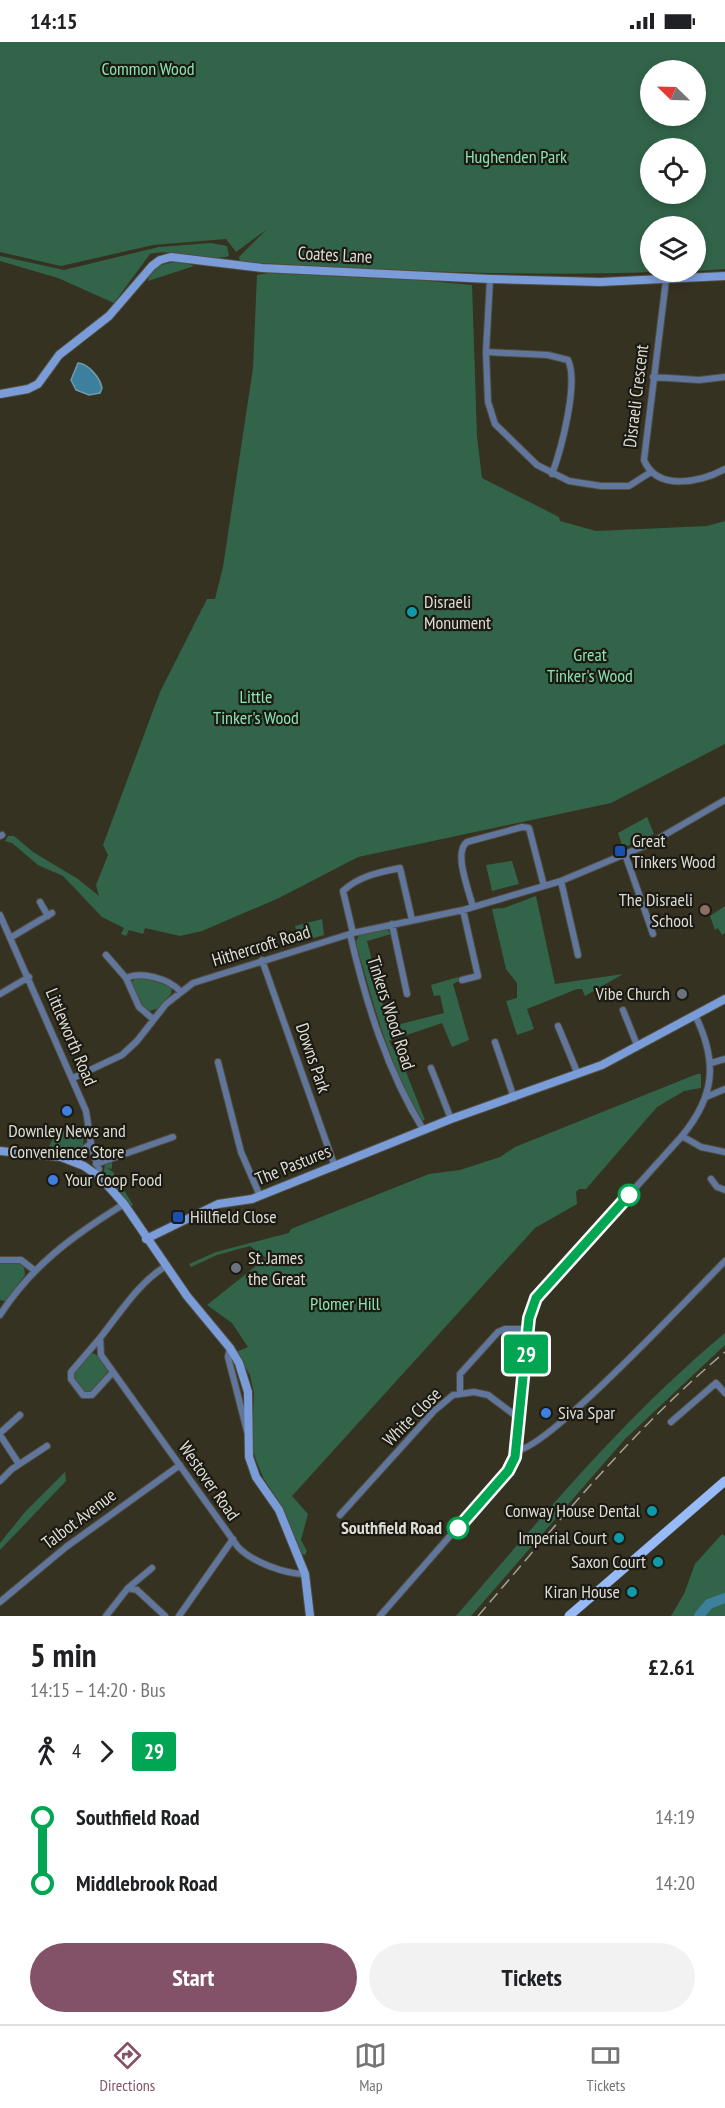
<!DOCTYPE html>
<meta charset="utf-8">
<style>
:root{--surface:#fff;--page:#f2f2f2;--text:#202124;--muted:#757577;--line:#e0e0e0;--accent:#845268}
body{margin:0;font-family:"PT Sans Narrow",sans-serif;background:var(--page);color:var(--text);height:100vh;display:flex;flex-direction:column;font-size:22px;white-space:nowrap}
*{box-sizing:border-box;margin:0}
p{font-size:20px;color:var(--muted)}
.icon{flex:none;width:33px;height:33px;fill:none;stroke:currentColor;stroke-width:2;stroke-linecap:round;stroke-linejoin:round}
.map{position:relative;height:1574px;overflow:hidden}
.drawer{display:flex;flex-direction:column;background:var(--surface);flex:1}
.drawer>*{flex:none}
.badge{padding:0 12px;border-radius:4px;font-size:21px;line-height:39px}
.needle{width:39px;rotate:293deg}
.fabs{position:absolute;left:640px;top:18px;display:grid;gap:12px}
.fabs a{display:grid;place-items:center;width:66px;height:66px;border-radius:50%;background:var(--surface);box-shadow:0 3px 9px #0003;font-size:30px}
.map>.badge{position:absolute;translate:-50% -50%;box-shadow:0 0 0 3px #fff}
.legs{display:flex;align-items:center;gap:9px;height:66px;padding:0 30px;font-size:20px}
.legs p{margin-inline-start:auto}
.headline{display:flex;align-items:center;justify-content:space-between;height:102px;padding:0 30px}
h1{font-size:33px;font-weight:600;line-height:45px}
.button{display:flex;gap:12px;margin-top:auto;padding:12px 30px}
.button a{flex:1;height:69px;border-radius:36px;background:var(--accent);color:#fff;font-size:24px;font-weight:600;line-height:69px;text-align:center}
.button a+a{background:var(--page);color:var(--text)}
ul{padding:0 30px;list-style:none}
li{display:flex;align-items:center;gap:21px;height:66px;font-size:22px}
li i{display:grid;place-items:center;width:9px;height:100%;margin:0 8px;background:currentColor}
li i::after{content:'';width:15px;height:15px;margin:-8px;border:4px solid;border-radius:50%;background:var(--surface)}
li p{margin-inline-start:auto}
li:first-child i{background:linear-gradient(#0000 50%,currentColor 0)}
li:last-child i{background:linear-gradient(currentColor 50%,#0000 0)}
.status{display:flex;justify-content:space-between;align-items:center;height:42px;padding:0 30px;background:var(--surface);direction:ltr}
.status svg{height:16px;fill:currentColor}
.dock{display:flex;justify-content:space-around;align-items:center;height:84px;border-top:2px solid var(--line);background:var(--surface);font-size:16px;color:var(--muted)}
.dock a{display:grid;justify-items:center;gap:3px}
.dock .current{color:var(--accent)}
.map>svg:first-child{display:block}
</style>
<div class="status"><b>14:15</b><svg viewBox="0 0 49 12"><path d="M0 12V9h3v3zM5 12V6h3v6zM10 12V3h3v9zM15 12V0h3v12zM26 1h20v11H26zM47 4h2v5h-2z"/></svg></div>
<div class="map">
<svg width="725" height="1574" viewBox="0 0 725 1574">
<rect width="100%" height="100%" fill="#363222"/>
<path fill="#326449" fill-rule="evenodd" d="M0,0H725V227L696,229V184H651V230H655C517,235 378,228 240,220L239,215L267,187L236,210L226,197L153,203L61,224L0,210ZM651,28H696V74H651ZM651,106H696V152H651Z
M211,201L227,204L229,214C203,221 177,206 150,212L114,261L58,236L0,219V214L64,228L159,205Z
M180,219L194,224L148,239C152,223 164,222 180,219Z
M268,231L418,238L472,243L477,395L482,436L559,475L560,479L596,489L707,484L725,479V702L611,761L358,815L279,856L202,889L180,894L145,886L143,892L129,888L126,894L121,892L124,886L102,875L63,834L38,823L12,801L5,799L8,794H14L33,810L78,837L99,854L96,843L108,813L103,803L160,650L207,557H215L223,525L253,326L257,233Z
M647,775L654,792L623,806L618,791Z
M512,819L519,842L492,849L486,823Z
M536,854L555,942L623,932L585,954L582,947H577L527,967L534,987L517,993L506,959L517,956V941L506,927L492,867L504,866Z
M725,864V891L722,893L718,886L715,888L710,874Z
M322,877L324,893L300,900L295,884Z
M386,886L391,892L367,899L389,985L444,971L440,953L434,954L431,943L458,935L459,939L453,942L469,998L452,1005L442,981L389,999L404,1025L425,1078L422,1079C389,1023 375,967 357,905L356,899L360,892Z
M140,934L172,945L171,952L157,967L150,969C139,964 133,951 131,940Z
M697,1032H701V1046L684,1049L657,1065L586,1147H579L576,1150L577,1162L535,1186L292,1454L308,1472L301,1498L307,1509L305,1513L301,1512L284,1468L264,1437L256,1418L252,1404L254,1351L250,1333L236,1310L248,1305L232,1281L207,1263L266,1216L250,1204L217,1213L191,1225L189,1222L216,1210L289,1191L291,1187L429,1132L460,1128L500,1115L515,1105Z
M75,1083L80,1088L85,1085L83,1103L77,1110L49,1104L55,1093Z
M112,1116V1127L107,1126L113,1130L133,1163L129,1165L104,1130L105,1121Z
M16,1220L24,1224L25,1233L5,1259L0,1258V1222Z
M725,1291V1303L625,1397L471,1574H456C541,1476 625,1374 725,1291Z
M90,1311C99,1311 106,1321 108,1329L94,1349L85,1350L73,1333Z
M65,1430L66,1439L0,1508V1501L25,1470Z
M722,1492L725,1494V1574H671L684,1552L695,1522Z"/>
<path fill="#3c809e" stroke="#6d9cae" stroke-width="1.5" d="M78,321C89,322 100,336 102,346L100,351L89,353L76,348L71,338Z"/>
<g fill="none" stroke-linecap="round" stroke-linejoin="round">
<path stroke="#3c809e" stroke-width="10" d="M699,1574L709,1562L725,1556"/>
<defs>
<path id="street" d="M490,237L486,310L488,360L495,382L537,423L569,439L601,444H629L651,430
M666,238L644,418C657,450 701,440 725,427
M486,310L548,313L568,318C579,341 561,408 552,432
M653,335L699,338L725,335
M0,794L2,793
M625,812L653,892
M561,839L578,913
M40,860L48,874
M473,865C469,849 453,810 467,800L522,785L529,786L544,844
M0,873L86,1069L92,1108L99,1127L96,1132
M392,882L407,952
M353,891L343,849C359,834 380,830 400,826L412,878
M350,892C366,961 387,1029 424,1089
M10,896L52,871
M106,913L126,936
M262,918L335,1125
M462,938L478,934L463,868
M0,952L29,935
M623,968L637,1003
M153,977L139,965L126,936C142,929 169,937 180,949
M558,984L577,1030
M495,1000L514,1056
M218,1020L241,1110L260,1154
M711,1021L725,1017
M431,1026L451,1077
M73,1036L122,1013L137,999L166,962L193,941L353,891L463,868L561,839L649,802L725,758
M706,1055L725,1047
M682,1094L701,1105L725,1110
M72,1118L91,1101
M96,1122L173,1095
M711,1137L717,1145L725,1148
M0,1218H21L34,1228
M166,1224C139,1240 120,1271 100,1296L101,1313L238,1505C252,1520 285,1532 305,1532
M0,1273C32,1223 74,1193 124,1162
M100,1296L71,1330V1337L83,1353H92L113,1330
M230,1306L228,1315L247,1389
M460,1351V1332L498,1290L505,1287H528
M671,1380L716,1341L725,1351
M0,1391L20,1373
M0,1393L19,1422
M517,1408C546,1409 696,1248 725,1219
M0,1439L12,1427L47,1404
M340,1473L434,1369L453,1353L474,1350L488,1353L520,1377
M128,1546L152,1526
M0,1560L66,1505L180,1423
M106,1574L128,1546L137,1548L165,1574
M179,1574L233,1497
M380,1574L512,1423C534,1373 512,1305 536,1256L682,1094C715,1054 718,1020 695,973"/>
<path id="secondary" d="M0,352L28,347L38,342L59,313L109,274L152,224L160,218L171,215L262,226L490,237L600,240L725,234
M0,1109L61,1115L84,1124L101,1136L124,1162L187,1254L230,1306L239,1321L248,1350L249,1415L256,1435L279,1468L305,1532L310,1574
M146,1197L218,1162L252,1157L451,1077L602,1023L725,957"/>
<path id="primary" d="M569,1574L725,1439"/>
</defs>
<use href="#street" stroke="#514d3e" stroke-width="8"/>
<use href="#secondary" stroke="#514d3e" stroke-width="10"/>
<use href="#primary" stroke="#514d3e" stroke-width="10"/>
<use href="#street" stroke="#61769c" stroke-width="6"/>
<use href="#secondary" stroke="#7a9cd8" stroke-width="8"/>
<use href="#primary" stroke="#97baf8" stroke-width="9"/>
<path stroke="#a5a397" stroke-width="1.5" stroke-dasharray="12 6" stroke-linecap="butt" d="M478,1574C557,1482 632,1388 725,1310"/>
</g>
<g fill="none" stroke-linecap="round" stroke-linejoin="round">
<defs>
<path id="line-1" d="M458,1486L508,1429L515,1415L529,1276L536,1256L629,1153"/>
</defs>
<use href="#line-1" stroke="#fff" stroke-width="14"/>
<use href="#line-1" stroke="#00a651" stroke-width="9"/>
</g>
<g fill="#0f9aa8" stroke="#1b1a13" stroke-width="2">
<circle cx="412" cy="570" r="6"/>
<circle cx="652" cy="1469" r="6"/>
<circle cx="619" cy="1496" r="6"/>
<circle cx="658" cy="1520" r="6"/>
<circle cx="632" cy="1550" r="6"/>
</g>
<g fill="#1a4fb4" stroke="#1b1a13" stroke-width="2">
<rect x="614" y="803" width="12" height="12" rx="3"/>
<rect x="172" y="1169" width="12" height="12" rx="3"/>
</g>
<circle fill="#8d6e63" stroke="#1b1a13" stroke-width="2" cx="705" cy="868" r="6"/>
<g fill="#6b7280" stroke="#1b1a13" stroke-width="2">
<circle cx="682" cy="952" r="6"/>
<circle cx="236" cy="1226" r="6"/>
</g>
<g fill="#3f7fe0" stroke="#1b1a13" stroke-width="2">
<circle cx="67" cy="1069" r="6"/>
<circle cx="53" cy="1138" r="6"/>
<circle cx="546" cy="1371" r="6"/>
</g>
<g fill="#fff" stroke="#00a651" stroke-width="3">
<circle cx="629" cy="1153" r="10"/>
<circle cx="458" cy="1486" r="10"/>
</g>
<g text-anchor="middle" stroke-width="4.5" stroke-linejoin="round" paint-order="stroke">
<g font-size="18" fill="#89e4b3" stroke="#1b1a13">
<text x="148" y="33">Common Wood</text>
<text x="516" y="121">Hughenden Park</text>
<text x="590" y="619">Great<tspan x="590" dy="21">Tinker's Wood</tspan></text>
<text x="256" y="661">Little<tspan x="256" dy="21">Tinker's Wood</tspan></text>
<text x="345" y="1268">Plomer Hill</text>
</g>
<g font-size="18" fill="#dfddd3" stroke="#1b1a13">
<text transform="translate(335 213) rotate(3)" y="6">Coates Lane</text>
<text transform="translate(636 354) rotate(-83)" y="6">Disraeli Crescent</text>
<text transform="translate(261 904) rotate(-17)" y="6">Hithercroft Road</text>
<text transform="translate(391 971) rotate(72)" y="6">Tinkers Wood Road</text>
<text transform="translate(71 995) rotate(67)" y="6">Littleworth Road</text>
<text transform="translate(313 1016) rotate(71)" y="6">Downs Park</text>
<text transform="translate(293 1123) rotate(-22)" y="6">The Pastures</text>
<text transform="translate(412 1375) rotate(-45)" y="6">White Close</text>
<text transform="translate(209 1439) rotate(55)" y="6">Westover Road</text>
<text transform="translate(79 1477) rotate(-37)" y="6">Talbot Avenue</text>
</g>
<g font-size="18" fill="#dfddd3" stroke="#1b1a13" text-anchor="start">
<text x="424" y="566">Disraeli<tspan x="424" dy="21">Monument</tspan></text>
<text x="632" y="805">Great<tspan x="632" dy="21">Tinkers Wood</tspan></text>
<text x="693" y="864" text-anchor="end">The Disraeli<tspan x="693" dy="21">School</tspan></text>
<text x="670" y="958" text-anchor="end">Vibe Church</text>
<text x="67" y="1095" text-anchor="middle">Downley News and<tspan x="67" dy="21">Convenience Store</tspan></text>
<text x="65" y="1144">Your Coop Food</text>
<text x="190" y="1181">Hillfield Close</text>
<text x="248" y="1222">St. James<tspan x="248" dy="21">the Great</tspan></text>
<text x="558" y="1377">Siva Spar</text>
<text x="640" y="1475" text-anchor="end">Conway House Dental</text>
<text x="607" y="1502" text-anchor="end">Imperial Court</text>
<text x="646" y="1526" text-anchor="end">Saxon Court</text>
<text x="620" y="1556" text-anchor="end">Kiran House</text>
</g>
<g font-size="18" font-weight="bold" fill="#dfddd3" stroke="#1b1a13" text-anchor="end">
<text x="442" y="1492">Southfield Road</text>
</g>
</g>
</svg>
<div class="fabs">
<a><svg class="needle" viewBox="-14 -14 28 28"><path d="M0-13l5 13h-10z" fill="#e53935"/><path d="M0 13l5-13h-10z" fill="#757577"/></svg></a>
<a><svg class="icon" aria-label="locate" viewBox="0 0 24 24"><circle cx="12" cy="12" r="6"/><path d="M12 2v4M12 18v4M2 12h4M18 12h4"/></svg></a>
<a><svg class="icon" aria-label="layers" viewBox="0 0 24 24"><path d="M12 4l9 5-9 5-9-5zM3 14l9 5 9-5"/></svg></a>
</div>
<b class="badge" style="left:526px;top:1312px;background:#00a651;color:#fff">29</b>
</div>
<section class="drawer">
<div class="headline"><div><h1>5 min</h1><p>14:15 – 14:20 · Bus</p></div><b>£2.61</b></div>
<div class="legs"><svg class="icon" aria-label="walk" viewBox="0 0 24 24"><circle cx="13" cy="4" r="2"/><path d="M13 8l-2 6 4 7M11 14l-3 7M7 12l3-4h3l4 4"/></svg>4<svg class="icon" aria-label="forward" viewBox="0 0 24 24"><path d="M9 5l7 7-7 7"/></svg><b class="badge" style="background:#00a651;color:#fff">29</b></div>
<ul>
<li><i style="color:#00a651"></i><b>Southfield Road</b><p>14:19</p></li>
<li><i style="color:#00a651"></i><b>Middlebrook Road</b><p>14:20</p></li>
</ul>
<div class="button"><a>Start</a><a>Tickets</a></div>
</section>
<nav class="dock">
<a class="current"><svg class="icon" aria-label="directions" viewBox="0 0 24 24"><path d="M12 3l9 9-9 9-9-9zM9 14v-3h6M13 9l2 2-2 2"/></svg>Directions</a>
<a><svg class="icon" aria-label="map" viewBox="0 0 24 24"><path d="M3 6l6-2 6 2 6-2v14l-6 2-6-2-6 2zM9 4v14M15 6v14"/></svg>Map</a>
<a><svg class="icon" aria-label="tickets" viewBox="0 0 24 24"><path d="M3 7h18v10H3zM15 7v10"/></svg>Tickets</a>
</nav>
